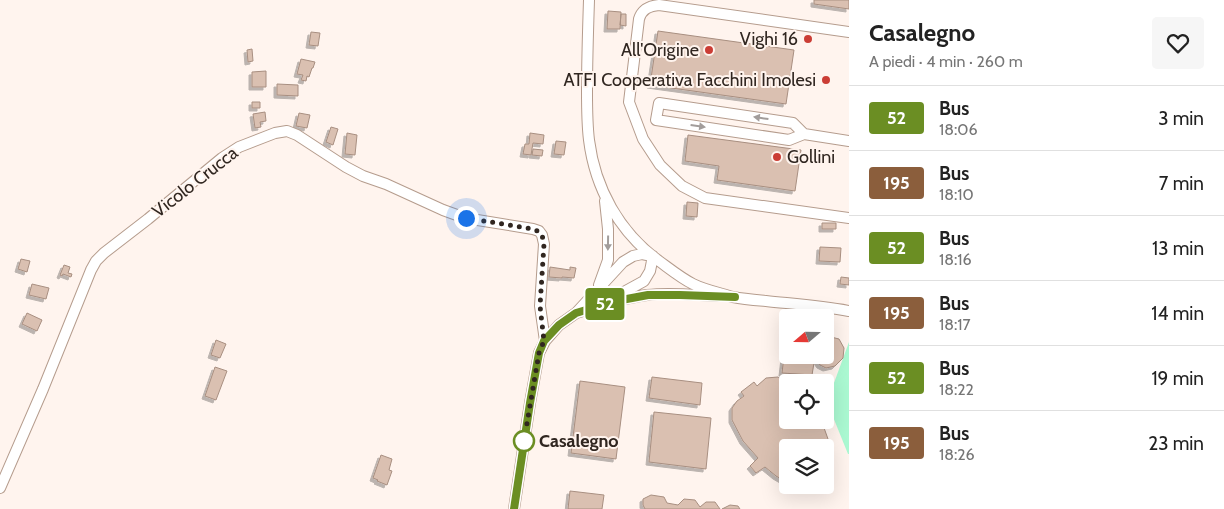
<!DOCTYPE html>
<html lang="it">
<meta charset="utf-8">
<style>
:root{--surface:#fff;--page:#f6f6f6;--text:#222;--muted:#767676;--line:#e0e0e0}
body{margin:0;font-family:Cabin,sans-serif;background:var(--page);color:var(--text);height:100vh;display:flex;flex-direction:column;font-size:19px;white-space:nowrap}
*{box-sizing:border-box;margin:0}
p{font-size:16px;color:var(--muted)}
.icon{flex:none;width:28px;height:28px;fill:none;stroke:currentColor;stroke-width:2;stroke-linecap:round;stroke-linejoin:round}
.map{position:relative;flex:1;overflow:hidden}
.sheet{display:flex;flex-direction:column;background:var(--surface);width:375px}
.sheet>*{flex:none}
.badge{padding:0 10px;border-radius:4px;font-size:18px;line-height:32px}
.needle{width:32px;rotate:250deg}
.fabs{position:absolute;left:779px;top:309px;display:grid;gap:10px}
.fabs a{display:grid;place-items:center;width:55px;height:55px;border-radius:5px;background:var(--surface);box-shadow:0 5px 20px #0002;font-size:25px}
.you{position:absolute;width:25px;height:25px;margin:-12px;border:4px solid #fff;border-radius:50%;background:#1a73e8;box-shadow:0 0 0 8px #1a73e833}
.map>.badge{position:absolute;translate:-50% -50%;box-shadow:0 0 0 2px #fff}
.round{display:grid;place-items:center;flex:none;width:52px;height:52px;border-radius:5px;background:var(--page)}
.head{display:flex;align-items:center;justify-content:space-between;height:85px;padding:0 20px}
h1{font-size:24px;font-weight:700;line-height:38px}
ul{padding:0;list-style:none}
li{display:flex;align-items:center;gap:15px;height:65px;padding:0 20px;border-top:1px solid var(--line)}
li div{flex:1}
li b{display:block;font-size:19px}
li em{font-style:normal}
li .badge{min-width:55px;font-weight:700;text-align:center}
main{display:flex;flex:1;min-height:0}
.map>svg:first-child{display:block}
</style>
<main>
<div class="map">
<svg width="849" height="509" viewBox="0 0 849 509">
<defs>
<filter id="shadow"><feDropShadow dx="-3" dy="3" stdDeviation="0" flood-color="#0004"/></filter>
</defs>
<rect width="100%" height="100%" fill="#fff4ee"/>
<path fill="#abf9d2" d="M849,342V454H848L827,402Z"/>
<path fill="#dac0b1" stroke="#a88f81" filter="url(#shadow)" d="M814,0H849V9L814,4Z
M608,11L621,12L620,29H607Z
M621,14H626V26L620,25Z
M658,31L794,50L786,104L650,85Z
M311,32L320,33L318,46L309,45Z
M252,49L253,61L248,62L247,50Z
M301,59L315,62L313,68H312L309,77L307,76L306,81L301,80L303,75L297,74Z
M266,71V87H252V72Z
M277,84L298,85V96L277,95Z
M252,102H260V108H252Z
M265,112L266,121L260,122L261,127L255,128L253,114Z
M299,113L310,115L307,128L296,126Z
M331,127L338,129L333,145L326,142Z
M347,133L357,135L355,155L345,154Z
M530,133L544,135L543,144L533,143L531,155L523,154L525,144H529Z
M688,135L801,150L795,191L717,180L719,166L685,161Z
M556,141L566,142L564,155L554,154Z
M533,149L543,150L542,156L532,155Z
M687,202L698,203L697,217L686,216Z
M822,223H836V229H822Z
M820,247L841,248L840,262L819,261Z
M21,259L30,261L27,272L18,269Z
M64,265L70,267L68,273L72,274L71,277L63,274L62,276L60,275Z
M550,267L570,270V267L576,268L574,278L562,277V278L549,277Z
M841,277L849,278V285L840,284Z
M32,284L49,288L46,299L29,295Z
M27,313L42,320L37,331L22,324Z
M825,336L831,337L839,339L844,348L843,358L835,366L826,368L820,365L815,358H806L784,356V341H788V355H825Z
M216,340L226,344L220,358L211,355Z
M784,356L806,358V362L814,363L812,375L782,373Z
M215,367L227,371L216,400L205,396Z
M652,377L702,383L700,405L649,398Z
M778,377L788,384V420H820L823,425L833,453L825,459V448H788V483L776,476L765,467L756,473L750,466L758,458L743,441L732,420V408L737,401L744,396L741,392L754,382L757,386L766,378Z
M580,381L625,387L616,459L571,453Z
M654,412L711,418L706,469L649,462Z
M381,455L392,459L389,470L392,471L387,485L377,481L378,480L373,478Z
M570,491L604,495L602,509H568Z
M651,495L664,497L667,503L678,505L684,499L695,500L700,507L706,502H715L720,509H645L643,505V499Z
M730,505L738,506L740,509H722Z"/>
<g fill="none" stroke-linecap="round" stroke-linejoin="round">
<defs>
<path id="minor" d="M589,0C588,30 587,61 587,91C587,107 587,124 589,140C595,188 619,232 659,261C670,269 681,278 693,284C705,290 720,293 733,297C743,299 755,300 766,301C794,304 822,306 849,311
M849,32L659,5C649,6 642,9 639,19L629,102L643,139L660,165L682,186L705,198L849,218
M804,134L793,123L659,103L656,120L789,140L804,134L849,141
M599,285L608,260V229L605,201
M613,298L644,281L650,271L653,256
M576,313C599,306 623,298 647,295C670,292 694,295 717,296
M0,488L43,389L91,270L96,261L104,253L148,219L222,158L239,147L275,133L287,131L297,135L346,167L363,176L386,184L443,210L465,218L533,229L539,231L542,235L544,244L540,306L545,341
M514,509L530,403L539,353L545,341L559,325L576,313L623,262L633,256L642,254L652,256"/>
</defs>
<use href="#minor" stroke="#b59c8d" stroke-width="12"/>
<use href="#minor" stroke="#fff" stroke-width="10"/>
</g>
<defs><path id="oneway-solid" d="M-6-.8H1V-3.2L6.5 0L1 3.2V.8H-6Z" transform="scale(1.25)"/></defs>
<g fill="#a29d9b">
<use href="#oneway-solid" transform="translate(761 118) rotate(-172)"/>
<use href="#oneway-solid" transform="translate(698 126) rotate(8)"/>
<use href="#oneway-solid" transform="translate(608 243) rotate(91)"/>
</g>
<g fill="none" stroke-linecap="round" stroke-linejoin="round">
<defs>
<path id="line" d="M514,509L530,403L539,353L544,341L559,325L576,313L616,301L648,295H680L735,297"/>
</defs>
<use href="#line" stroke="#fff" stroke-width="11"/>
<use href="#line" stroke="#6b8e23" stroke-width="8"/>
<path stroke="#302620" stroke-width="5" stroke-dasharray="0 9" d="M466,218L533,229C541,232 543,236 544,244L540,306L544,341L539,353L524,441"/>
</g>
<g fill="#cb3d35" stroke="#fff4ee" stroke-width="2">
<circle cx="808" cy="39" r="5"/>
<circle cx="709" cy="50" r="5"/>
<circle cx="826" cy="80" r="5"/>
<circle cx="777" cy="157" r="5"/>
</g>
<circle fill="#fff" stroke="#6b8e23" stroke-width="2.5" cx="524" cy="441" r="10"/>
<g text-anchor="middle" stroke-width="4" stroke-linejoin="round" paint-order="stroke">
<g font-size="18" fill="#302620" stroke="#fff4ee" text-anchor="end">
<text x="798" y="45">Vighi 16</text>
<text x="699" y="56">All'Origine</text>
<text x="816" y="86">ATFI Cooperativa Facchini Imolesi</text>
<text x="787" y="163" text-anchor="start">Gollini</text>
</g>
<g font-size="18" fill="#302620" stroke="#fff4ee">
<text transform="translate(195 182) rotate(-38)" y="6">Vicolo Crucca</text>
</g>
<g font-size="18" font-weight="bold" fill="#302620" stroke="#fff4ee" text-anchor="start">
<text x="539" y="447">Casalegno</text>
</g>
</g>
</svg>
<div class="fabs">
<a><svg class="needle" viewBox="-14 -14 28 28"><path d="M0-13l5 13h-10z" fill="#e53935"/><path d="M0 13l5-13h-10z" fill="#767676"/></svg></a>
<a><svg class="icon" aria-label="locate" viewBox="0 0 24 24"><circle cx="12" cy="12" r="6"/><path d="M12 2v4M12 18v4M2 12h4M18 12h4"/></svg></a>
<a><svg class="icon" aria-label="layers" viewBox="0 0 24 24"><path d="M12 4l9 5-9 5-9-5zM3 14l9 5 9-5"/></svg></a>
</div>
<div class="you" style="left:466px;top:218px"></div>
<b class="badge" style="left:605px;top:304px;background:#6b8e23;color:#fff">52</b>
</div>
<section class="sheet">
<div class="head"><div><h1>Casalegno</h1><p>A piedi · 4 min · 260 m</p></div><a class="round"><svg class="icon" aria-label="heart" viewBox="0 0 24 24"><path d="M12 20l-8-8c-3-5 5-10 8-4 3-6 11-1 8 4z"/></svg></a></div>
<ul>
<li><span class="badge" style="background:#6b8e23;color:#fff">52</span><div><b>Bus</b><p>18:06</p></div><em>3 min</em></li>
<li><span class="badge" style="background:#8b5e3c;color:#fff">195</span><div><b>Bus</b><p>18:10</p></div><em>7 min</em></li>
<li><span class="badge" style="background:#6b8e23;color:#fff">52</span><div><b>Bus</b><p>18:16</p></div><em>13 min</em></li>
<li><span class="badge" style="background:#8b5e3c;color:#fff">195</span><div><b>Bus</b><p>18:17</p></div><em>14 min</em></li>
<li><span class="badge" style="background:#6b8e23;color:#fff">52</span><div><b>Bus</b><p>18:22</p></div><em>19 min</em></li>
<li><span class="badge" style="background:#8b5e3c;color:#fff">195</span><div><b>Bus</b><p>18:26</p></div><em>23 min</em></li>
</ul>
</section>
</main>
